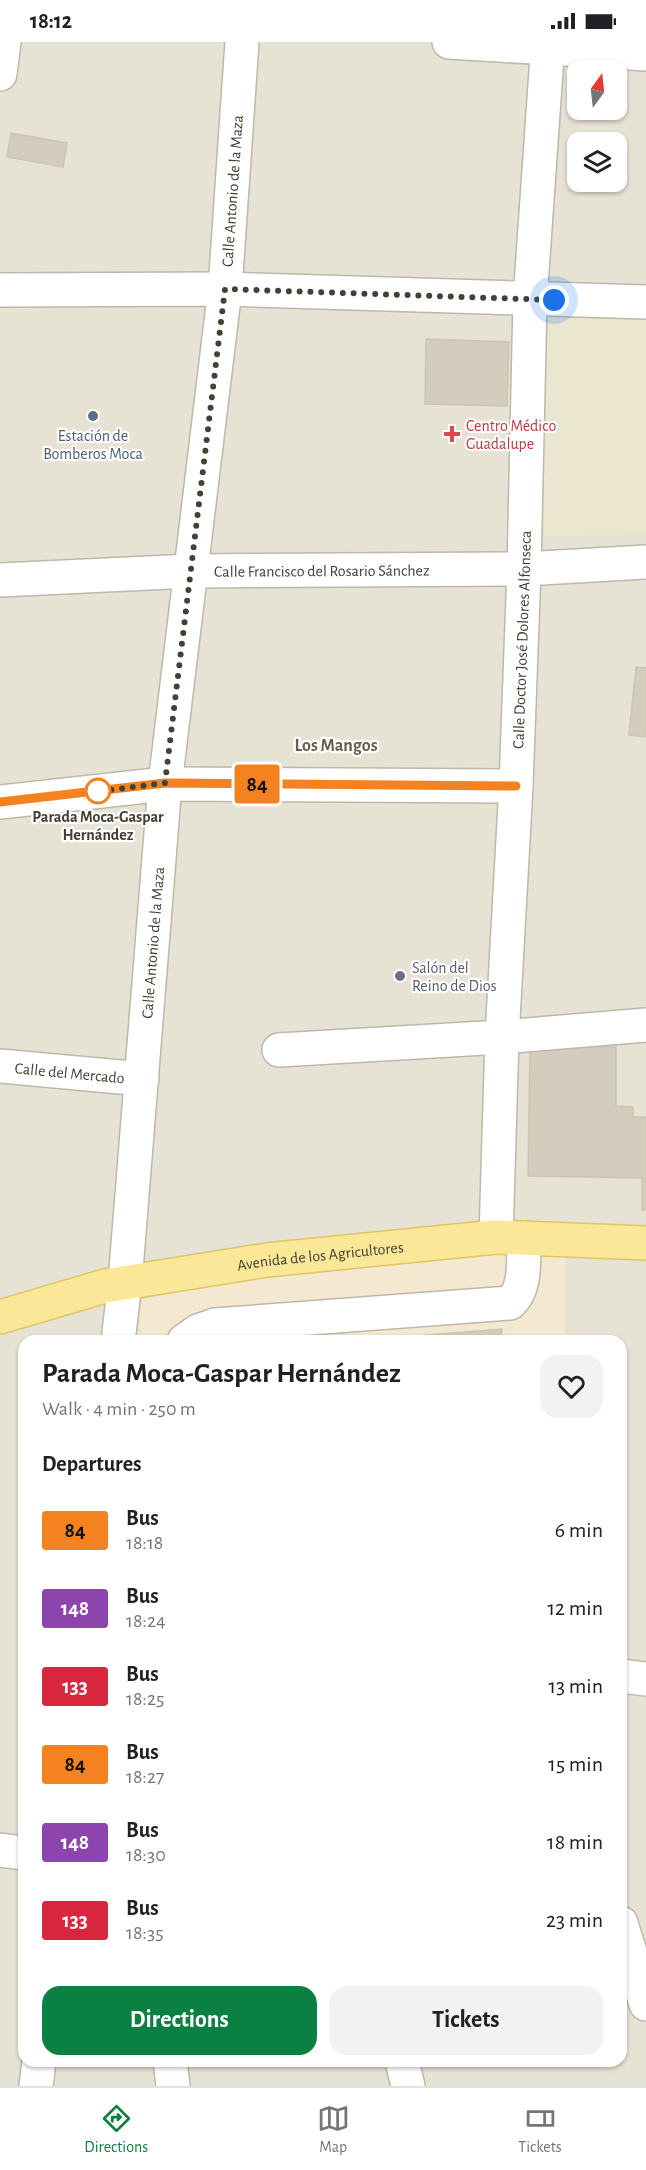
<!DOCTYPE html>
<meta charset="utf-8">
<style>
:root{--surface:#fff;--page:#f2f2f2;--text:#202124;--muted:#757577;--line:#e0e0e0;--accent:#0b8043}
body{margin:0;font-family:"Alegreya Sans",sans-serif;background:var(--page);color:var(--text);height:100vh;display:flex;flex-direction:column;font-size:22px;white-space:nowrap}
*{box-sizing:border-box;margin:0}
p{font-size:20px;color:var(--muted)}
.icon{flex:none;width:33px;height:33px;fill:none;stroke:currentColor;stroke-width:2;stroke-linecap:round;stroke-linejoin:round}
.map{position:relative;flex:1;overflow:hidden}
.drawer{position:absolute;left:18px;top:1293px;width:609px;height:732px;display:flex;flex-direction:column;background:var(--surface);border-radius:18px;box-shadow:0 2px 4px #0004}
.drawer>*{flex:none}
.badge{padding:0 12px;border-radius:4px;font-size:21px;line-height:39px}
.needle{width:39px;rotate:15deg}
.tools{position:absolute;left:567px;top:18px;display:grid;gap:12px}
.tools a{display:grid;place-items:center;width:60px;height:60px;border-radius:12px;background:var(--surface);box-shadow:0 2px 4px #0004;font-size:30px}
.you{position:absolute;width:30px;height:30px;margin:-15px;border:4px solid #fff;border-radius:50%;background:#1a73e8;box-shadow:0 0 0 9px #1a73e833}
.map>.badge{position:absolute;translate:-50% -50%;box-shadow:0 0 0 3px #fff}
h2{padding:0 24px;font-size:22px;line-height:54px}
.round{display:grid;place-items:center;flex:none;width:63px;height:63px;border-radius:18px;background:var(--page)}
.overview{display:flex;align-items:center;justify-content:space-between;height:102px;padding:0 24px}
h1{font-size:28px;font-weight:600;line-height:45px}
.cta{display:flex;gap:12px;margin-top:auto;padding:12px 24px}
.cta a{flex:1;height:69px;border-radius:18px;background:var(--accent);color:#fff;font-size:24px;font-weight:600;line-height:69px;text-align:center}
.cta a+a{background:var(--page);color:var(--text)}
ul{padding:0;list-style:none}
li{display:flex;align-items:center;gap:18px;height:78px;padding:0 24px}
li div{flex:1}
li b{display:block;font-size:22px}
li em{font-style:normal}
li .badge{min-width:66px;font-weight:700;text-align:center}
.status{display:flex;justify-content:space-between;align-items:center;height:42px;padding:0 30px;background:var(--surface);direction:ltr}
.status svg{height:16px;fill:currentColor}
.tab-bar{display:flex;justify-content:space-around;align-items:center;height:84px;border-top:2px solid var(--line);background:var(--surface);font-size:16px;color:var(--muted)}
.tab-bar a{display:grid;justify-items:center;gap:3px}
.tab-bar .selected{color:var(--accent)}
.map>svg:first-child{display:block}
</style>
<div class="status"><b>18:12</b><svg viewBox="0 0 49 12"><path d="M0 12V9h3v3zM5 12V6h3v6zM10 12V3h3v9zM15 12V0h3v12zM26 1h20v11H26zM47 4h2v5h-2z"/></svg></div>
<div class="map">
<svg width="646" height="2044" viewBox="0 0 646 2044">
<rect width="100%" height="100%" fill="#f2f0e6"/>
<path fill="#e6e2d4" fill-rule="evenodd" d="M0,0H646V2044H0ZM578,28H616V68H578ZM578,100H616V140H578ZM24,1299H621V2019H24Z"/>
<path fill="#f4e8d1" d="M503,1208L565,1212V1299H139L142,1257L258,1235Z"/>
<path fill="#ebe6d0" d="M544,272H646V491L544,494Z"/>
<path fill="#d4ccbc" stroke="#cec5af" stroke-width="1.5" d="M11,91L67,101L63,125L7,115Z
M426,297L509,300L507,364L425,362Z
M636,625L646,626V695L629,693Z
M530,1004L616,1005V1064L633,1065V1075H646V1136L528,1134Z
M642,1136H646V1168H642Z
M502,1287L500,1299H354Z"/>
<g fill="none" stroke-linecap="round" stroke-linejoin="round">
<defs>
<g id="minor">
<path d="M449,0L646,12"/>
<path d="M0,32L4,0"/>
<path d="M0,248L225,247L646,260"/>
<path id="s1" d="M0,538L191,529L524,527L646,520"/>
<path d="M0,760L165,742L516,744"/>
<path d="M279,1008L502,995L646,983"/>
<path id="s2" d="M0,1024L142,1037"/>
<path id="s3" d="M496,1195L502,995L516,744L524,527L530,258L548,0"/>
<path id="s4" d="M118,1299L125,1240L165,742L225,247L242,0"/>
<path d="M184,1299L198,1289L215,1283L510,1261C527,1246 523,1218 524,1196"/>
<path d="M621,1634L646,1637"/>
<path d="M0,1808L24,1811"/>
<path d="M621,1881L646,1962"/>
<path d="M170,2019L173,2044"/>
<path d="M402,2019L408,2044"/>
<path d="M36,2044L39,2019"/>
</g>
<g id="major">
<path id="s5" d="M0,1275L105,1244L267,1218L496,1195L646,1201"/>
</g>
</defs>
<use href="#minor" stroke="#bdb8a9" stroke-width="36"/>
<use href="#major" stroke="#dfc667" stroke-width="36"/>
<use href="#minor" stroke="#fff" stroke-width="33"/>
<use href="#major" stroke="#fae797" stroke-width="33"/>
</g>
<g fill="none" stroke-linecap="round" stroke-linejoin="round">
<defs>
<path id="line" d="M0,760L165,741L516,744"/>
</defs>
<use href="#line" stroke="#fff" stroke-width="14"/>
<use href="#line" stroke="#f58220" stroke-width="9"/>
<path stroke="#454035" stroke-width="6" stroke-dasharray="0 10.8" d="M98,749L94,750L165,741L225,247L554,258"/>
</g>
<circle fill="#5c6f8a" stroke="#fff" stroke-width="2" cx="93" cy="374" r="6"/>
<path fill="#e0444e" stroke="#fff" stroke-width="2" d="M449 383h6v6h6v6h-6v6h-6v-6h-6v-6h6z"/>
<circle fill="#fff" stroke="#f58220" stroke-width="3" cx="98" cy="749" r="12"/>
<circle fill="#6b7280" stroke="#fff" stroke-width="2" cx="400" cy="934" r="6"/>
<g text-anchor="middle" stroke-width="4.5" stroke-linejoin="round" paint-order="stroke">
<g font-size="16" fill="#454035" stroke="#fff">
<text dy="6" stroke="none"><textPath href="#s4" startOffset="1156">Calle Antonio de la Maza</textPath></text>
<text dy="6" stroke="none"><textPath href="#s1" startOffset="322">Calle Francisco del Rosario Sánchez</textPath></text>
<text dy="6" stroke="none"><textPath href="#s3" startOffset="598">Calle Doctor José Dolores Alfonseca</textPath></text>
<text dy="6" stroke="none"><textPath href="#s4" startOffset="400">Calle Antonio de la Maza</textPath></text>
<text dy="6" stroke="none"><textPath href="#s2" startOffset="70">Calle del Mercado</textPath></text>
<text dy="6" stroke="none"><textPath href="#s5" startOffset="327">Avenida de los Agricultores</textPath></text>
</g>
<g font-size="16" fill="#be3a42" stroke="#fff" text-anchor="start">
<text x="466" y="389">Centro Médico<tspan x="466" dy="18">Guadalupe</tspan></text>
</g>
<g font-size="16" fill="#4e5e75" stroke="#fff">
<text x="93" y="399">Estación de<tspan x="93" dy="18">Bomberos Moca</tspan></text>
</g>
<g font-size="16" font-weight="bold" fill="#454035" stroke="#fff">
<text x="98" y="780">Parada Moca-Gaspar<tspan x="98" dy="18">Hernández</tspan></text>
</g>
<g font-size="16" fill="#5b616d" stroke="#fff" text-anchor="start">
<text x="412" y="931">Salón del<tspan x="412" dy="18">Reino de Dios</tspan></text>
</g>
<g font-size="18" font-weight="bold" fill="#675f4d" stroke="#fff">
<text x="336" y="709">Los Mangos</text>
</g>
</g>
</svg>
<div class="tools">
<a><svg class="needle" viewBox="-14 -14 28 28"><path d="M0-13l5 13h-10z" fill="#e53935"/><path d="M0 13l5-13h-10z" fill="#757577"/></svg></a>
<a><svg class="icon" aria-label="layers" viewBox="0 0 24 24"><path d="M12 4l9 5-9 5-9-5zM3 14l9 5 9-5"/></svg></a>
</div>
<div class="you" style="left:554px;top:258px"></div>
<b class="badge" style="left:257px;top:742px;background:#f58220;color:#111">84</b>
<section class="drawer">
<div class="overview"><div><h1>Parada Moca-Gaspar Hernández</h1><p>Walk · 4 min · 250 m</p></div><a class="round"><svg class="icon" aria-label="heart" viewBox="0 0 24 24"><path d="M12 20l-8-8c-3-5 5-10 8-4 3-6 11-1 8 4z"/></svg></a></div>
<h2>Departures</h2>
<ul>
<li><span class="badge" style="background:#f58220;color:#111">84</span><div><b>Bus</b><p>18:18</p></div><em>6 min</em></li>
<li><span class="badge" style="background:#8e44ad;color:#fff">148</span><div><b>Bus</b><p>18:24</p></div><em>12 min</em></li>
<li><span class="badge" style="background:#d7263d;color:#fff">133</span><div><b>Bus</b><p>18:25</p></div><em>13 min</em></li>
<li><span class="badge" style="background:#f58220;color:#111">84</span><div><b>Bus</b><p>18:27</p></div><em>15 min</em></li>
<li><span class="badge" style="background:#8e44ad;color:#fff">148</span><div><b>Bus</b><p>18:30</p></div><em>18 min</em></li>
<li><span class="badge" style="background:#d7263d;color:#fff">133</span><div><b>Bus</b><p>18:35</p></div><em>23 min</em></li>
</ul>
<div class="cta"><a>Directions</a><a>Tickets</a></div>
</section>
</div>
<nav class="tab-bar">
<a class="selected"><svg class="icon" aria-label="directions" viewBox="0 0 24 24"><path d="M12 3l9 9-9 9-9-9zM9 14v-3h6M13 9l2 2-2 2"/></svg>Directions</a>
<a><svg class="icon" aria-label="map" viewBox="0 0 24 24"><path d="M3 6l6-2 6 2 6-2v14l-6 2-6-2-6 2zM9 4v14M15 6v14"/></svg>Map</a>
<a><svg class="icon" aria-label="tickets" viewBox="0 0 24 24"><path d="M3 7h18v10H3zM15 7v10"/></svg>Tickets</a>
</nav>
